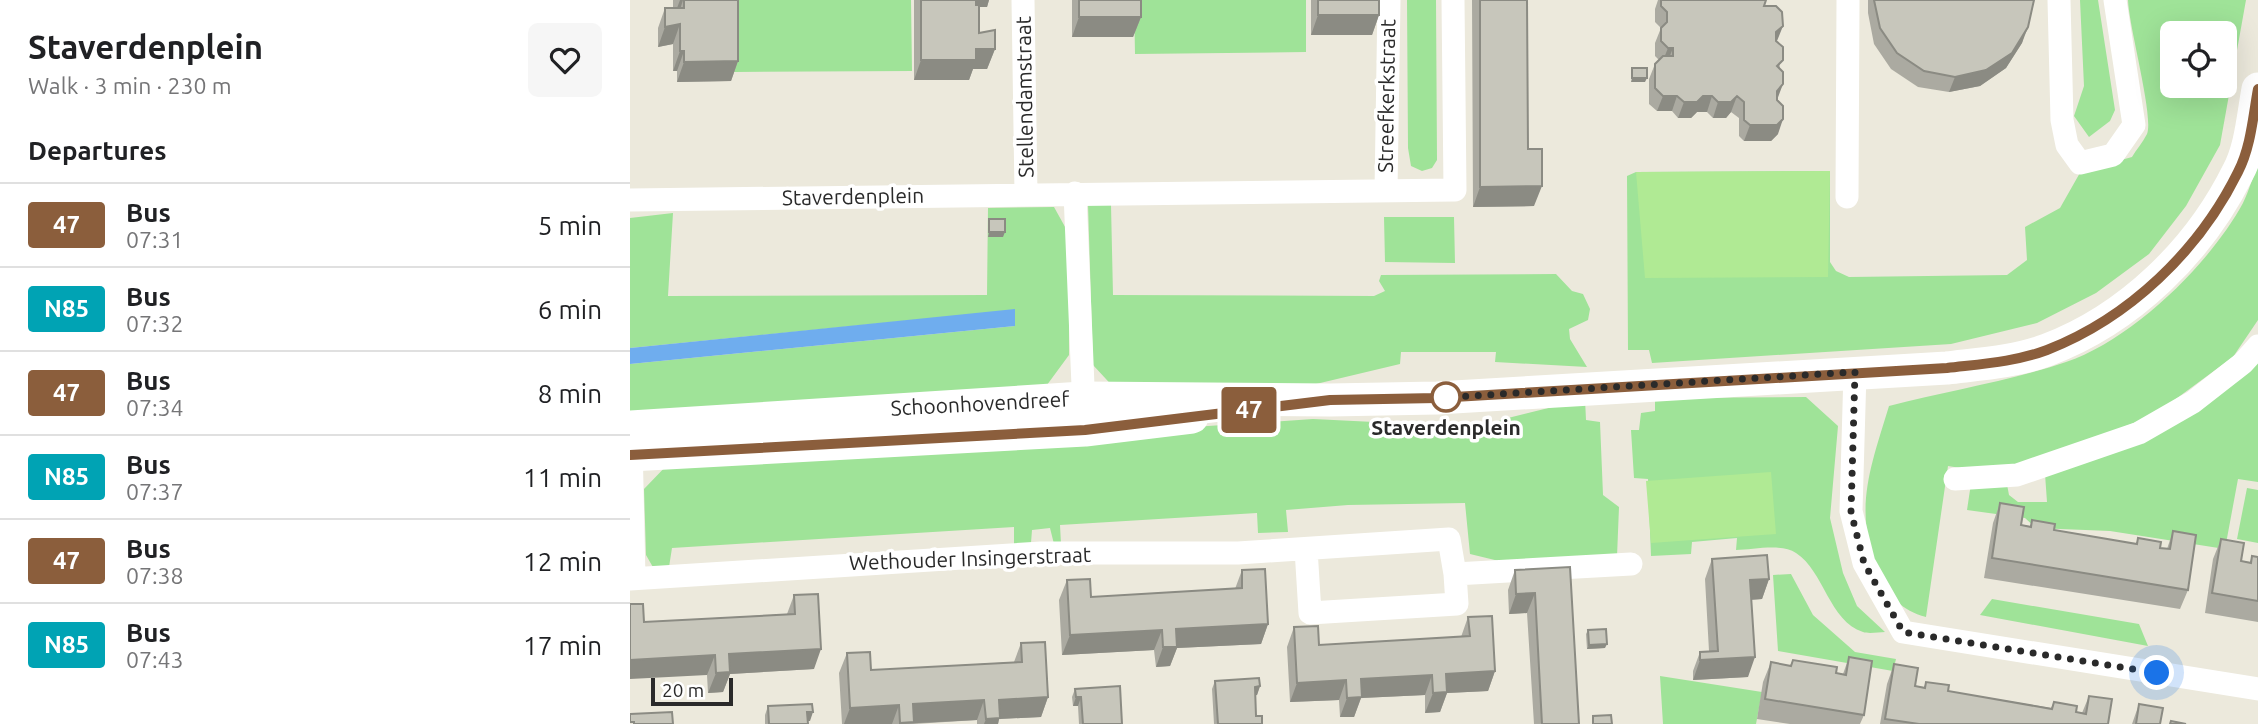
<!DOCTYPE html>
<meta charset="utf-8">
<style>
:root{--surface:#fff;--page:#f6f6f6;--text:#202124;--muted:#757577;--line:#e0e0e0}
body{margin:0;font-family:Ubuntu,sans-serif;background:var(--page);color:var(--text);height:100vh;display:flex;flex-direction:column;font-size:26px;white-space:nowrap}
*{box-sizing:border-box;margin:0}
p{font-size:23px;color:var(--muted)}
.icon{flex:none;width:38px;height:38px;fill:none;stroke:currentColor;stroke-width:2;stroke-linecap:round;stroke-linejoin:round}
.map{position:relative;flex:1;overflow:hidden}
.sheet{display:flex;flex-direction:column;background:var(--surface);width:630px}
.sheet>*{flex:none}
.badge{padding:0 14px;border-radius:5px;font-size:24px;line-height:46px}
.tools{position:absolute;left:1530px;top:21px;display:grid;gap:14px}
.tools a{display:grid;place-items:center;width:77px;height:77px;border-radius:10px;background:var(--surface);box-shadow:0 7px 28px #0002;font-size:35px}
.scale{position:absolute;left:21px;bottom:18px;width:82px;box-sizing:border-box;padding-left:7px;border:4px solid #2a2a2a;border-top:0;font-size:19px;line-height:24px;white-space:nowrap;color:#2a2a2a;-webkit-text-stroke:5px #fff;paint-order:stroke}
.you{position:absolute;width:35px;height:35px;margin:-18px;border:5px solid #fff;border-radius:50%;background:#1a73e8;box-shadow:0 0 0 10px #1a73e833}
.map>.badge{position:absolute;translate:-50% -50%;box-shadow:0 0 0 4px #fff}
h2{padding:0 28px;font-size:26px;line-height:63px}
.round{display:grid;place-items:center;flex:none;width:74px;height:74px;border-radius:10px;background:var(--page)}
.headline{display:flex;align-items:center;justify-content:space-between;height:119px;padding:0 28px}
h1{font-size:33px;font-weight:600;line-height:52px}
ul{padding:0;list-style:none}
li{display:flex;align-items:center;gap:21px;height:84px;padding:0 28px;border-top:2px solid var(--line)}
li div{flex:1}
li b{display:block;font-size:26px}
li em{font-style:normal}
li .badge{min-width:77px;font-weight:700;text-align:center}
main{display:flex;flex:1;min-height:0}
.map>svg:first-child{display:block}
</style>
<main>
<section class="sheet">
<div class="headline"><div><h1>Staverdenplein</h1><p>Walk · 3 min · 230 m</p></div><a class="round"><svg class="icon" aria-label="heart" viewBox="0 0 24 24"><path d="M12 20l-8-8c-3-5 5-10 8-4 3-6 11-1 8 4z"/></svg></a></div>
<h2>Departures</h2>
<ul>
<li><span class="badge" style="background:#8b5e3c;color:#fff">47</span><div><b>Bus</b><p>07:31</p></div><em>5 min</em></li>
<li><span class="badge" style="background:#00a3b4;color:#fff">N85</span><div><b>Bus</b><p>07:32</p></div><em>6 min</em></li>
<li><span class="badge" style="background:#8b5e3c;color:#fff">47</span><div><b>Bus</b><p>07:34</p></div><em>8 min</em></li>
<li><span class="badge" style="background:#00a3b4;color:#fff">N85</span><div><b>Bus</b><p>07:37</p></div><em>11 min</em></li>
<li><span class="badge" style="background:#8b5e3c;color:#fff">47</span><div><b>Bus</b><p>07:38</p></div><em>12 min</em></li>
<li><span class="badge" style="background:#00a3b4;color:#fff">N85</span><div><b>Bus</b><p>07:43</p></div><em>17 min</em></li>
</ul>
</section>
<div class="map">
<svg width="1628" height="724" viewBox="0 0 1628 724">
<rect width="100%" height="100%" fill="#ece9dc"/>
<path fill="#9fe398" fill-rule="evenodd" d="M103,0H281L282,71L104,72Z
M504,0H676V52L505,54Z
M777,0H806L807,160L802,168L792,171L781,166L778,148Z
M1450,0H1468L1485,110L1480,121L1459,137L1444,116L1454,86Z
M1498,0H1616L1590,145L1556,206L1519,254L1466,293L1407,323L1321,344L1022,363L1019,350H998L997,176L1006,172L1200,171V262L1206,271L1219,277L1377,275L1397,260L1395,227L1430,208L1451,171L1502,157C1506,150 1513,142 1517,134C1524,116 1499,28 1498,0ZM1542,33H1594V86H1542Z
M1628,163V320L1603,357L1524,415L1375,474L1379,495L1388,502H1417L1415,474L1523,428L1628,345V482L1608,479L1595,549L1480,531L1406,528L1395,518L1337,510L1343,470L1318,466L1296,617C1271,610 1261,598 1250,575C1222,512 1240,469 1259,406C1317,391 1380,381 1436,362C1502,340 1580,264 1613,203C1619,191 1623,176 1628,163Z
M458,204L481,205L483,295L744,296L755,291L749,281L751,275L926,274L942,291L953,294L960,309L958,320L939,329L940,339L957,367L865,362L866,352H771L770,364L686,384L488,392L463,365Z
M424,207L439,234V355L414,389L0,417V364L385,326V310L0,348V218L43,213L38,296L357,295L358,208Z
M754,217H824L825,263L755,262Z
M1176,397L1208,426L1200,518L1213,573L1227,606L1255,632C1249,632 1239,634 1233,632C1199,621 1194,571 1166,553C1151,543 1123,550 1106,550L1107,538L1062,542L1061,554L1021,556L1018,479L1004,478L1001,430H1009L1011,413L1025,411V398Z
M955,399L956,420L970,422L973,495L989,507L987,557L873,562L840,554L835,503L718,505L656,510L658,532L628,533L627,513L430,525L431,544H424L420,528L402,530L401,543L384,545V527L42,548L39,567L24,569L16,555L14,489L40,462L683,419L785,424L789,433L868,426L870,420Z
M1617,488L1628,490V543L1607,539Z
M1161,574L1183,615L1225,652L1266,659L1263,671L1148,651L1143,575Z
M1362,599L1509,624L1518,646L1350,615Z
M1030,676L1132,692L1126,724H1033Z"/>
<path fill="#b0ea94" d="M1200,171L1198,277L1015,278L1006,172Z
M1141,472L1146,534L1021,543L1016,481Z"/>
<path fill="#6fadee" d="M385,309V326L0,364V348Z"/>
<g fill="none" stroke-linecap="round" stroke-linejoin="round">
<path stroke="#fff" stroke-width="23" d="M393,0L396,194
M1429,0L1432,120L1437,145L1450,163L1483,155L1504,125L1485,0
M756,191L759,0
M445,193L454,410
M1217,197L1218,0
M0,200L825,190L823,0
M1225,372L1221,511L1234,563L1273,632L1628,689
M1,441L4,578
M1325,479L1387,475L1509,433L1563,402L1613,363L1628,346
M676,549L680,613L827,604L825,574
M0,579L411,553H608L819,539L825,574L1001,564"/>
<path stroke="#fff" stroke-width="33" d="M0,427L453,398L700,400L807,398L1317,368C1350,364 1385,362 1417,350C1499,319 1569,251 1608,172C1621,148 1623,116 1628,89
M0,455L455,430L562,417"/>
</g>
<path fill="#abaaa1" d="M43,0H108V61L101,81L47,82V71H43V44L28,47V28L35,8H43Z
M284,0H359L357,7H349V33L365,49L357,69H343L339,80H284Z
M442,0H511V17L503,37H442Z
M681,0H749V15L742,35H681Z
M842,0H897L898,149L904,206L843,207Z
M1028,0H1136L1134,6L1147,41L1150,69L1147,100L1148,134L1141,141H1114L1109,136V118L1101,112L1096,118H1083L1077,112H1067L1061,118H1048L1042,111H1027L1019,104V79L1025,64L1029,60L1025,56V43L1031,28L1025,22V9Z
M1238,0H1404L1392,43L1376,68L1350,86L1319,92L1288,87L1261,69L1244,44L1238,13Z
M1370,503L1391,525L1400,526L1402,520L1424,530L1506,544L1508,538L1530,548L1537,549L1543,531L1558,590L1550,609L1354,578L1363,523Z
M1591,539L1611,561L1620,562L1622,556L1628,557V622L1575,613L1583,559Z
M1082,559L1139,579L1132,599L1122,600L1118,677L1063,680V671L1070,652L1079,651L1075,579Z
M940,567L949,724H904L897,613L879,614L878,590L885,570Z
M612,570L638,624L631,644L547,648L540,666L526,667L524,650L432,655L429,600L437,580L461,597L605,589Z
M164,595L184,669L100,674L93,692L78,693L77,675L14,622L157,614Z
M838,617L865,671L858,691L817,693L810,712L795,713V695L731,698L724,717H710L709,700L660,702L657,647L664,627L689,645L831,637Z
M958,630L975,648L957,649L956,634Z
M391,643L418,697L411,717L369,719L368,724H347V720L284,724H212L209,673L217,653L241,670L384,662Z
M1219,657L1234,715L1230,724H1160L1127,719L1133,682L1141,662L1160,666L1163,660L1206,673L1213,674Z
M1264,664L1285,686L1294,687L1296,682L1318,691L1421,708L1424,702L1446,712L1452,713L1459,696L1478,724H1250L1257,684Z
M585,681L630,686L627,695H625L626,716L632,724H584L582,689Z
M445,689L492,724H449L448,706H443L442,697Z
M1509,704L1530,724H1502Z
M138,706L180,721H178V724H135V715Z"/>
<path fill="#8b8b83" d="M50,0H53L47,19H43Z
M341,0H359L357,7H338Z
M688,15H749L742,35H681Z
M449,17H511L503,37H442Z
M50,24L43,44L28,47L35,27Z
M1153,26L1147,41L1146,32Z
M1398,27L1392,43L1376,68L1350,86L1319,92L1325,77Z
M1038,48H1043L1037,63H1032Z
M346,49H365L357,69H343L339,80H284L291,60Z
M50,51H54L47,71H43Z
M108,61L101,81L47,82L54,62Z
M1002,78H1017L1015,82H1001Z
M1153,84L1147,100V91Z
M1033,96H1047L1042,111H1027Z
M1073,96H1082L1077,112H1067L1061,118H1048L1054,102Z
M1107,96L1101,112L1096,118H1083L1088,102Z
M1153,119L1148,134L1141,141H1114L1120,125Z
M912,186L904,206L843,207L850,187Z
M359,232H375L373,237H358Z
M1139,579L1132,599L1113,600L1120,580Z
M905,593L897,613L879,614L886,594Z
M638,624L631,644L547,648L540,666L526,667L533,647L546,629Z
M532,630L524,650L432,655L440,635Z
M977,644L975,648L957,649L959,645Z
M191,649L184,669L100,674L93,692L78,693L86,673L99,654Z
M85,655L77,675L0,679V660Z
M1125,657L1118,677L1063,680L1070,660Z
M865,671L858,691L817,693L810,712L795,713L803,693L816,674Z
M802,675L795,695L731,698L724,717H710L717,698L731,679Z
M716,680L709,700L660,702L667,683Z
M630,686L627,695L622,696L625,687Z
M418,697L411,717L369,719L368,724H354L356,719L369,700Z
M446,697H451L448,706H443Z
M354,700L347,720L269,724L283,704Z
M269,705L262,724H214L220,708Z
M177,712H183L180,721H174Z"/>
<path fill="#c7c6bb" stroke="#8b8b83" stroke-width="2" d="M54,0H108V61L54,62V51H50V24L35,27V8H54Z
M291,0H346V5H349V33L365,30V49H346V60H291Z
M449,0H511V17H449Z
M688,0H749V15H688Z
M850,0H897L898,149H912V186L850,187Z
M1031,0H1136L1134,6H1146L1152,12L1153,26L1146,32V41L1153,47V60L1147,66L1153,72V84L1147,91V100L1153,106V119L1147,125H1120L1114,120V102L1107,96L1101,102H1088L1082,96H1073L1067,102H1054L1047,96H1033L1025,88V64L1033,56H1043V48H1038L1031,41V28L1037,22V12L1031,6Z
M1244,0H1404L1398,27L1382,53L1356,70L1325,77L1294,71L1267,53L1250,28Z
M1002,68H1017V78H1002Z
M359,219H375V232H359Z
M1370,503L1394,507L1391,525L1401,527L1402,520L1425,524L1424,530L1507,544L1508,538L1531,542L1530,548L1540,549L1543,531L1566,535L1558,590L1362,558Z
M1591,539L1614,543L1611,561L1621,563L1622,556L1628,557V601L1582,593Z
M1137,555L1139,579L1120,580L1125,657L1070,660V652L1088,651L1082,559Z
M940,567L949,724H912L905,593L886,594L885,570Z
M635,569L638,624L546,629L547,647H533L532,630L440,635L437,580L460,579L461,597L612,588V570Z
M188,594L191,649L99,654L100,672L86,673L85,655L0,660V604H13L14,622L165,614L164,595Z
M862,616L865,671L816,674L817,692L803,693L802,675L731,679L732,697L717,698L716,680L667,683L664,627L688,626L689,645L840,636L838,617Z
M976,629L977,644L959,645L958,630Z
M415,642L418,697L369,700L370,718L356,719L354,700L283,704L284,722L270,723L269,705L220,708L217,653L240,652L241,670L392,662L391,643Z
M1219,657L1242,661L1234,715L1135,699L1141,662L1161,666L1163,660L1207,667L1206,673L1216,675Z
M1264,664L1288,668L1285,686L1295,688L1296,682L1319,685L1318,691L1422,709L1424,702L1447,706L1446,712L1456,714L1459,696L1482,699L1478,724H1289L1255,719Z
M629,678L630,686L625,687L626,716H632V724H588L585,681Z
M490,686L492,724H453L451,697H446L445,689Z
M182,704L183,712H177L178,724H139L138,706Z
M1509,704L1533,708L1530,724H1506Z
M42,712L43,724H4V722H0V714Z
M981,715L982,724H963V716Z
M1541,721L1556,724H1540Z"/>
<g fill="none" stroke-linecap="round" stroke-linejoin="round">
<defs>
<path id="line" d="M0,455L455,430L700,400L807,398L1317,368C1350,364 1385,362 1417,350C1499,318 1569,251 1608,172C1621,147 1623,116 1628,89"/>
</defs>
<use href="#line" stroke="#fff" stroke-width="16"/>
<use href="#line" stroke="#8b5e3c" stroke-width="10"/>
<path stroke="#2a2a2a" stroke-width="7" stroke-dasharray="0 12.6" d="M816,397L807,398L1225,372L1221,512L1234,563L1273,632L1527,673"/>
</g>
<circle fill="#fff" stroke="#8b5e3c" stroke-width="3.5" cx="816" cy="397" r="14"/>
<g text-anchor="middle" stroke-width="7" stroke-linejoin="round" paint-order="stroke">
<g font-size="21" fill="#2a2a2a" stroke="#fff">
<text transform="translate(757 96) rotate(-89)" y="7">Streefkerkstraat</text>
<text transform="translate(395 97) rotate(-91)" y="7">Stellendamstraat</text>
<text transform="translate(223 197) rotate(-1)" y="7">Staverdenplein</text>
<text transform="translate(350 404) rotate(-3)" y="7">Schoonhovendreef</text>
<text transform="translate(340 559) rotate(-2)" y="7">Wethouder Insingerstraat</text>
</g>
<g font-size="21" font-weight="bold" fill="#2a2a2a" stroke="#fff">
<text x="816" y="435">Staverdenplein</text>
</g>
</g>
</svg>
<div class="tools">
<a><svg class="icon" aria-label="locate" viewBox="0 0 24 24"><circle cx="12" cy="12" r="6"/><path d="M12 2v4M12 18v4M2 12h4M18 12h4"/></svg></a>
</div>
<div class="scale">20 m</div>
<div class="you" style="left:1527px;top:673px"></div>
<b class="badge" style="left:619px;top:410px;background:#8b5e3c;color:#fff">47</b>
</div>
</main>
